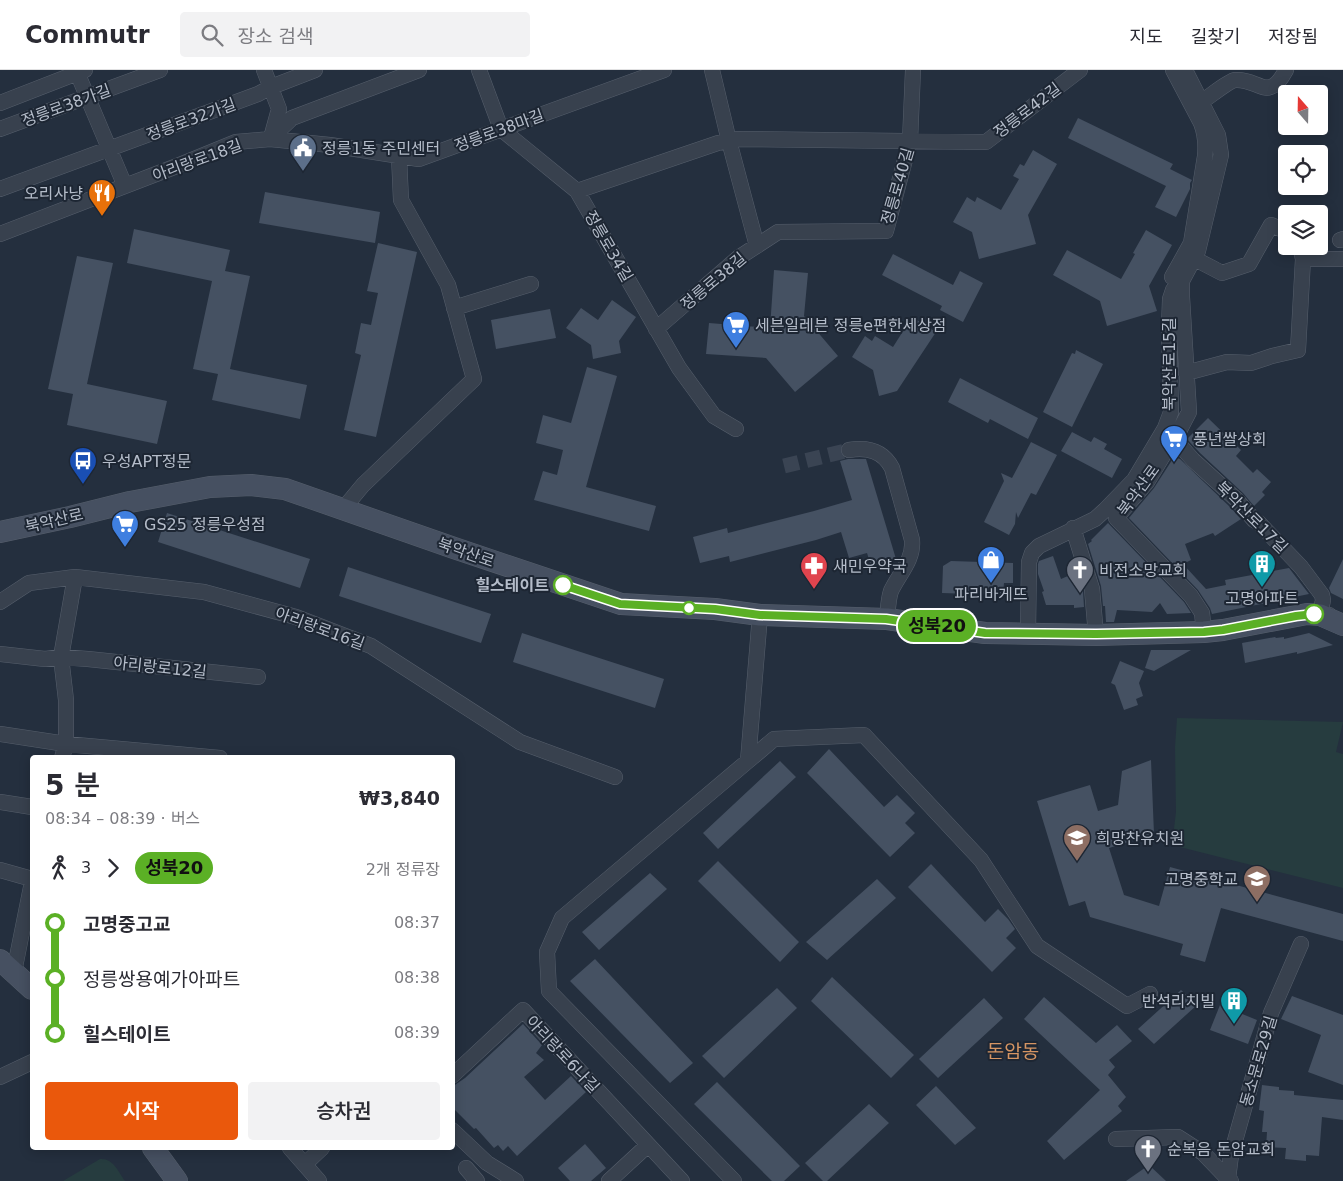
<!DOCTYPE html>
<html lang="ko">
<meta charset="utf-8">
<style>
:root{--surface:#fff;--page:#f2f2f3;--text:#2b2b33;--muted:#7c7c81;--line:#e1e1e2;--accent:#ea580c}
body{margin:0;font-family:"DejaVu Sans","Noto Sans KR",sans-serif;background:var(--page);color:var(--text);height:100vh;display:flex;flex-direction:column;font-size:19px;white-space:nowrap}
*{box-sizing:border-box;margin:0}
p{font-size:16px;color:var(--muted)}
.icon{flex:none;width:28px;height:28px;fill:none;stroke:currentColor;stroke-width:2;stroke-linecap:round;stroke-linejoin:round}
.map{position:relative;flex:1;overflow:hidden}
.panel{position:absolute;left:30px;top:685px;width:425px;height:395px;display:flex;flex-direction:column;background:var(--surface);border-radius:5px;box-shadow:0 2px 12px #0003}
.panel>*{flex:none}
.badge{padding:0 10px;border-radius:16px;font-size:18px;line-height:32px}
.needle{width:32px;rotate:340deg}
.tools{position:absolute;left:1278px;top:15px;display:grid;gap:10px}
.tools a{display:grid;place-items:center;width:50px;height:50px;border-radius:5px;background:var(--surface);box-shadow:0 2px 12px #0003;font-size:25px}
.map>.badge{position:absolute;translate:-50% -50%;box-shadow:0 0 0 2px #fff}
.legs{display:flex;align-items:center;gap:8px;height:55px;padding:0 15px;font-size:16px}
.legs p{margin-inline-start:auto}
.summary{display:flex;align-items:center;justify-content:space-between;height:85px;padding:0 15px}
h1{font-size:28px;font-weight:600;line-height:38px}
.button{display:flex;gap:10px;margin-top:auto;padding:10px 15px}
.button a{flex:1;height:58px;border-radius:5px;background:var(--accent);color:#fff;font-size:20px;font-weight:600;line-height:58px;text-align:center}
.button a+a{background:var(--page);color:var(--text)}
ul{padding:0 15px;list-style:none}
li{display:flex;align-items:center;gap:18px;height:55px;font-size:19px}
li i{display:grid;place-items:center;width:8px;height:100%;margin:0 6px;background:currentColor}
li i::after{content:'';width:12px;height:12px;margin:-6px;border:4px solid;border-radius:50%;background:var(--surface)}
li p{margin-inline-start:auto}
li:first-child i{background:linear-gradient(#0000 50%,currentColor 0)}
li:last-child i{background:linear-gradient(currentColor 50%,#0000 0)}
header{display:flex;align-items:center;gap:30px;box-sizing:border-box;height:70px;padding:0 25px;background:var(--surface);border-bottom:1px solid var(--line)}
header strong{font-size:24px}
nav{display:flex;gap:28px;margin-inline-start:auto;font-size:18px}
.search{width:350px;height:45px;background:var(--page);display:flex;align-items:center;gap:12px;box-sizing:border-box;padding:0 18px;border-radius:5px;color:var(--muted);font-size:19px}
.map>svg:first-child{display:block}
</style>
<header>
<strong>Commutr</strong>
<div class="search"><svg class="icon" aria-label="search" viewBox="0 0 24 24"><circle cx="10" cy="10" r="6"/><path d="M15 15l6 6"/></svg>장소 검색</div>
<nav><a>지도</a><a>길찾기</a><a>저장됨</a></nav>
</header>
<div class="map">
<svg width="1343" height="1111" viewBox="0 0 1343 1111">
<rect width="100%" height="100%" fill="#242f3e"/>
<path fill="#263c3f" d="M1177,648L1343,652L1336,682L1343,684V818L1172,775L1176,742L1175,677Z
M100,1089C113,1088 118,1101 125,1111H63Z"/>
<path fill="#455162" d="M1078,48L1173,94L1170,99L1192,110L1190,113V119L1176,147L1155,137L1166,116L1068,68Z
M1033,80L1057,94L1028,145L1036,174L979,189L972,162L953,152L967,127L975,132L977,127L1001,140L1019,109L1013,106L1020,94L1024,96Z
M265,122L380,142L375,173L259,153Z
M134,159L230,180L225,201L250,206L230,299L307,315L300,349L212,330L218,304L193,299L212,211L127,193Z
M1146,160L1172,175L1149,216L1157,241L1107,256L1100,231L1053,205L1067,180L1121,209L1135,184L1133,183Z
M378,173L417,182L376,367L344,360L361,285L355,283L361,253L371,255L378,223L367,221Z
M893,184L953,215L960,201L983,213L963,252L940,240L942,236L882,205Z
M77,186L113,193L87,314L167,331L157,374L67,355L73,324L48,319Z
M774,200L808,203L804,246L838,286L795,322L766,288L706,284L709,253L770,258Z
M612,230L636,247L619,271L621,283L593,289L591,275L566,258L581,238L598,250Z
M550,239L556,268L496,279L491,250Z
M912,247L936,262L897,321L879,326L873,300L852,287L865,266L872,271L875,266L893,277Z
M1076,280L1103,294L1072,357L1043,342L1072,283L1075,284Z
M587,297L617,306L586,417L656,436L649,461L534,430L543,401L557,405L563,380L536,373L543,345L571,353Z
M960,308L1038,348L1028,369L990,349L988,353L948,332Z
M1208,348L1241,380L1236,386L1253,403L1257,399L1271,412L1262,422L1265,425L1254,436L1243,423L1200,383L1187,369Z
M1072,362L1091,372L1094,367L1107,374L1104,379L1122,389L1112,408L1061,381Z
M1031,372L1057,385L1036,425L1031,423L1018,448L1016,442L1015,454L1009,465L984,452L1004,411L1001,403L1012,408Z
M1174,387L1180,389L1230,437L1241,449L1215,466L1213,463L1185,474L1191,490L1183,494L1206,519L1226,515L1225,510L1289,498L1309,524L1212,544L1210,538L1198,520L1129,448L1154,418Z
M848,389H866L896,489L871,496L867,483L849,488L841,462L816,470L730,492L729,486L700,493L693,467L727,458L728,463L814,441L852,430L840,391Z
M167,443L310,489L300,518L158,472Z
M1108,453L1184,532L1191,543L1167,544L1160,533L1152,542L1117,540L1114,552H1106L1105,536H1103L1101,516L1088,474L1092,471L1091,470Z
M1053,486L1061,509L1077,502L1083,521L1084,537L1074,538V535H1046L1042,522L1044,521L1038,504V494L1039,491Z
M1343,489V529L1331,523L1329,518Z
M951,491L1013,493V513H1004L1003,525L942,523L943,496Z
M348,497L491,544L481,573L339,526Z
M522,563L664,609L655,638L513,592Z
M1309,563L1333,575L1297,584V582L1245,593L1242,573L1275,567L1276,568L1284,567V569Z
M1151,580H1191L1154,601L1145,598Z
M1120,591L1144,601L1139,613L1143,626L1136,629L1138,635L1124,640L1115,615L1111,613Z
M829,679L884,737L897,725L915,743L905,753L915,763L890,787L807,703Z
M1151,690L1154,764L1109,778L1124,825L1159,836L1170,797L1343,844V871L1221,838L1205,892L1180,885L1183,874L1090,847L1085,831L1069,836L1037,731L1090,715L1098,741L1118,735L1122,701Z
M780,691L796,707L718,779L703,763Z
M718,791L799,872L780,892L698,811Z
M931,794L985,852L998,839L1008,849L1015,859L1006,868L1016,878L992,902L908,817Z
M650,803L667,819L599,880L582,862Z
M877,809L896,828L827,890L806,872Z
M595,889L693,993L670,1013L570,911Z
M832,907L914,985L891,1008L811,931Z
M777,918L797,938L724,1008L702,986Z
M1181,920L1197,935L1154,974L1138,959Z
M1292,926L1343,945V1015L1308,1002L1321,965L1281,949Z
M1044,927L1096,973L1117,955L1132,971L1109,990L1115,997L1108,1005L1126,1027L1118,1036L1122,1041L1064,1090L1047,1071L1100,1020L1024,949Z
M984,928L1003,948L938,1008L919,989Z
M1220,935L1257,950L1248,974L1210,960Z
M523,954L542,975L536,983L544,990L524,1007L545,1030L571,1006L586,1022L517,1086L508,1076L503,1081L498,1075L494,1078L476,1058L474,1059L452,1037V1017L465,1008Z
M717,1012L800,1096L784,1111H772L694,1034Z
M1262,1015L1279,1017V1020L1294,1021V1025L1343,1030V1050L1322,1047L1319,1086L1306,1085V1091L1285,1089L1286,1078L1266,1077L1267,1062H1262L1264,1041L1259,1040Z
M936,1016L976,1058L955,1075L916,1035Z
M869,1034L889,1053L827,1111H823L805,1093Z
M585,1074L606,1098L591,1111H570L558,1098Z
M1149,1095L1166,1111H1126Z"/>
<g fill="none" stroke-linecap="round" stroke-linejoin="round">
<path stroke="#3a4453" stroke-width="15" stroke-dasharray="15 8" stroke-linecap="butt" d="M784,396L849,380"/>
<defs>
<path id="street" d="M76,0L125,116
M264,0L279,39L271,68
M479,0L501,59L577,121L679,298L714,346L736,359
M712,0L729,71L757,176
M1185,0L1218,65L1221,85L1198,181L1182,211V227L1189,342L1175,369L1164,384L1147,412L1116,448L1191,526L1202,543L1204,562
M1201,32C1208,28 1228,11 1235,10C1259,8 1268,34 1286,0
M0,33L85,0
M0,59L160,0
M270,69L292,48L419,0
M0,119L258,24L271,17L315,0
M577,121L718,73L737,69L986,72L1080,0
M0,164L177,96L236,72L270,69L330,75L419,89L664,0
M1340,170L1343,169
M1300,176L1303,189H1343
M1195,189L1222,203L1249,194L1271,155L1286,161
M1172,207L1191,173L1205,86C1206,75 1205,63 1201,53L1173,0
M454,238L531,214
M656,259L738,188L778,162L886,161L910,71L913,0
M1186,303L1227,292L1251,293L1272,286L1298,280L1303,189
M1169,363L1193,390L1237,430L1254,450L1259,453L1301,497L1322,525L1323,530L1320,545H1329
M849,380C868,377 883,381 892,398L912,470C914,490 899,504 891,521C888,530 888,540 887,549
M343,439L363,415L474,309L448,215L401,130L399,86
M1073,458L1092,519L1096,565
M0,532L29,513L75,507L204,522L296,547L371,576L520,672L615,707
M1028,563L1029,492L1032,483L1039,476L1095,449L1105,440L1134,410L1165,358L1171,342L1169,258L1170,229L1173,220L1182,208
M0,584L45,589L61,587L88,589L258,607
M0,664L66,674L220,688
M62,688L66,674V630L61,587L75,507
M748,691L774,669L864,665L981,790L1037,876L1127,936L1150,924
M0,732L32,737
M0,800L32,809
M14,902L32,812
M452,1006L523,940L682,1111
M0,1007L32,992
M452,1060L487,1093L516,1111
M1116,1069L1178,1067L1203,1083L1228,1109
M290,1078L319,1111
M305,1094L322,1078
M466,1098L477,1111
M609,1111L648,1075
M734,1111L549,921L547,882L562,848L748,691L760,545
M1231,1111L1228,1109L1231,1085L1271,943L1301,874"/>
<path id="secondary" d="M0,462L70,447L130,432L210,417L251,415L285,419L454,478L621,534L715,539L760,545L887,549L985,563L1096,565L1204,562L1223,560L1307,544L1320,545L1343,555
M0,890L32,919
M153,1078L177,1111"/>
</defs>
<use href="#street" stroke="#565f6c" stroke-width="16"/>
<use href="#secondary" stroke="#565f6c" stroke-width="22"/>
<use href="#street" stroke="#38414e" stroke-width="15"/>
<use href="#secondary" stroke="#465061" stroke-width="21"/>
</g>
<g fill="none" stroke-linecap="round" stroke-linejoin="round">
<defs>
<path id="line-1" d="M563,515L620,534L715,539L760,545L886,549L985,563L1096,564L1204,562L1223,560L1296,546L1314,544"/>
</defs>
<use href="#line-1" stroke="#fff" stroke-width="11"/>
<use href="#line-1" stroke="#5bb025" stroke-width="8"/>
</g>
<defs>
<symbol id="civic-pin" viewBox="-11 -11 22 30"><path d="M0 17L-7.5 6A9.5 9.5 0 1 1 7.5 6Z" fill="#5c6f8a" stroke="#1d2633"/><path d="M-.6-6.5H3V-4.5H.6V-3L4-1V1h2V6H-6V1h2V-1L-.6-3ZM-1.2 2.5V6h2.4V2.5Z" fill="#fff"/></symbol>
<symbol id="restaurant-pin" viewBox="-11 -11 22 30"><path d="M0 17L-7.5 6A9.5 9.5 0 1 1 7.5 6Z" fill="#e8710a" stroke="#1d2633"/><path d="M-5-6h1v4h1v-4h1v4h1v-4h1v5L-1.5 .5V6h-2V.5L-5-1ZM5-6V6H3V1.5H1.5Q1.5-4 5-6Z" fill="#fff"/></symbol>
<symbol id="supermarket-pin" viewBox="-11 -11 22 30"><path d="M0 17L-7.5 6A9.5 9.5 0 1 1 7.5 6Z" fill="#3f7fe0" stroke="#1d2633"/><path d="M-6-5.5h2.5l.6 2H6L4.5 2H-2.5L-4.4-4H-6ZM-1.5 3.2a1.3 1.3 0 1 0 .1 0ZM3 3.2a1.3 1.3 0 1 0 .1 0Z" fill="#fff"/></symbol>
<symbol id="bus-pin" viewBox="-11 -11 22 30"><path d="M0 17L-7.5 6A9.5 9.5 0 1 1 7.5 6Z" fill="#1a4fb4" stroke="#1d2633"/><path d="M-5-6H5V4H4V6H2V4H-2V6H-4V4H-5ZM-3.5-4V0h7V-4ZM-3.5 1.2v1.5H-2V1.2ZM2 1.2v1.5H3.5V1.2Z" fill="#fff"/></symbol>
<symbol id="shop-pin" viewBox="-11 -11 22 30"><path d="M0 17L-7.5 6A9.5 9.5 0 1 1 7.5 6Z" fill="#3f7fe0" stroke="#1d2633"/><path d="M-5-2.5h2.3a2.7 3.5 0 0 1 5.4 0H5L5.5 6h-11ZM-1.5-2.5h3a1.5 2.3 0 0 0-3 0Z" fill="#fff"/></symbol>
<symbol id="building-pin" viewBox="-11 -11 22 30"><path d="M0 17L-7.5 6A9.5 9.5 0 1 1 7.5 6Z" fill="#0f9aa8" stroke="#1d2633"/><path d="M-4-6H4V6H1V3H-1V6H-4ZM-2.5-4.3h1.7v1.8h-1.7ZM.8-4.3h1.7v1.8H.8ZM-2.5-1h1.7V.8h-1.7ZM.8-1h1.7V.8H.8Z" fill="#fff"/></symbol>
<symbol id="pharmacy-pin" viewBox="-11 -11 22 30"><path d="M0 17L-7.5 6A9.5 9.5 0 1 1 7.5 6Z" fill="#e0444e" stroke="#1d2633"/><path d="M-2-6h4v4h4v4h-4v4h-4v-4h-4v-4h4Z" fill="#fff"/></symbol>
<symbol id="church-pin" viewBox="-11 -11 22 30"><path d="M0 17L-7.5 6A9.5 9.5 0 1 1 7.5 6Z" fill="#6b7280" stroke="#1d2633"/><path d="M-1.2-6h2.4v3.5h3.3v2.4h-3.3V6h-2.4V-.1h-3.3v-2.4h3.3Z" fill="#fff"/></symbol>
<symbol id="school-pin" viewBox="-11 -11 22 30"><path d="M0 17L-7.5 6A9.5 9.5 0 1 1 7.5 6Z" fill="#8d6e63" stroke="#1d2633"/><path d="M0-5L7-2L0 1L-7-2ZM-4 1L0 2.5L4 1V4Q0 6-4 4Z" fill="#fff"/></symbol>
</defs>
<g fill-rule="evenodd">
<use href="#civic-pin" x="287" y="62" width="32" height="43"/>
<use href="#restaurant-pin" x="86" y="107" width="32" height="43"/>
<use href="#supermarket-pin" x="720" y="239" width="32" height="43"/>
<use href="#supermarket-pin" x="1158" y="353" width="32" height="43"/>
<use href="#bus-pin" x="67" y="375" width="32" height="43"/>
<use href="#supermarket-pin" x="109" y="438" width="32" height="43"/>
<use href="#shop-pin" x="975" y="474" width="32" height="43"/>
<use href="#building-pin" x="1246" y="478" width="32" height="43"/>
<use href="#pharmacy-pin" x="798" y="480" width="32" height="43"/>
<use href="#church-pin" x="1064" y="484" width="32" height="43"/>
<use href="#school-pin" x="1061" y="752" width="32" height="43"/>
<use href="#school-pin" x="1241" y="793" width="32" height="43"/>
<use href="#building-pin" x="1218" y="915" width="32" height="43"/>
<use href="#church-pin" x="1132" y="1063" width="32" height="43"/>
</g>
<g fill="#fff" stroke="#5bb025" stroke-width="2.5">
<circle cx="563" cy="515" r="9"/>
<circle cx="689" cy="538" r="6"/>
<circle cx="1314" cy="544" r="9"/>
</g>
<g text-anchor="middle" stroke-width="4" stroke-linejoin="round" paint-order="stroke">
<g font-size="16" fill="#b4bcc9" stroke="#1d2633">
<text transform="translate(66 35) rotate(-20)" y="6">정릉로38가길</text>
<text transform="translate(1027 40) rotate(-37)" y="6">정릉로42길</text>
<text transform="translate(191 49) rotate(-20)" y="6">정릉로32가길</text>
<text transform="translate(499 60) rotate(-20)" y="6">정릉로38마길</text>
<text transform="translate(197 90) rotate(-20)" y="6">아리랑로18길</text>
<text transform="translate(897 116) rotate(-74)" y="6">정릉로40길</text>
<text transform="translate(609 176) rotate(60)" y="6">정릉로34길</text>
<text transform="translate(713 211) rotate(-40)" y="6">정릉로38길</text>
<text transform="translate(1169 294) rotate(-90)" y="6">북악산로15길</text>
<text transform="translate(1138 420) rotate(-54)" y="6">북악산로</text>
<text transform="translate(1252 447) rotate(45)" y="6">북악산로17길</text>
<text transform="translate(54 450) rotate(-13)" y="6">북악산로</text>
<text transform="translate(466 482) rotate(19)" y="6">북악산로</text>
<text transform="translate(320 558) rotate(20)" y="6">아리랑로16길</text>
<text transform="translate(160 597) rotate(6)" y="6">아리랑로12길</text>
<text transform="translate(563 984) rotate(47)" y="6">아리랑로6나길</text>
<text transform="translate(1258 991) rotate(-74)" y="6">동소문로29길</text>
</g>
<g font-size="16" fill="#b4bcc9" stroke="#1d2633" text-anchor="start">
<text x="322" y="84">정릉1동 주민센터</text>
<text x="83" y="129" text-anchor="end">오리사냥</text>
<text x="755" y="261">세븐일레븐 정릉e편한세상점</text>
<text x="1193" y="375">풍년쌀상회</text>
<text x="102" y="397">우성APT정문</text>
<text x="144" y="460">GS25 정릉우성점</text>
<text x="833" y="502">새민우약국</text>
<text x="1099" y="506">비전소망교회</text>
<text x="991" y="530" text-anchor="middle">파리바게뜨</text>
<text x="1262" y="534" text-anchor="middle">고명아파트</text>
<text x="1096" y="774">희망찬유치원</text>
<text x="1238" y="815" text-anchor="end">고명중학교</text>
<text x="1215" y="937" text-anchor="end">반석리치빌</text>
<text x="1167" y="1085">순복음 돈암교회</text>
</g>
<g font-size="16" font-weight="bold" fill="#b4bcc9" stroke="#1d2633" text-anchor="end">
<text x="549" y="521">힐스테이트</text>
</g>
<g font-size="19" fill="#d59563" stroke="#1d2633">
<text x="1013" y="988">돈암동</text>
</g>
</g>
</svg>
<div class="tools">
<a><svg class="needle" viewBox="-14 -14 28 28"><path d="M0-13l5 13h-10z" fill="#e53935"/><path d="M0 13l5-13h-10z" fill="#7c7c81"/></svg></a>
<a><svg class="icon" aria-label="locate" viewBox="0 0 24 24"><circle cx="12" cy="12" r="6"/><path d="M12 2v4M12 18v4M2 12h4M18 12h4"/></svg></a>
<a><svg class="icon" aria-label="layers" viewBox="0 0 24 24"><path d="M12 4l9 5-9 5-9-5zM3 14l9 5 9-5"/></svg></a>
</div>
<b class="badge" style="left:937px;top:556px;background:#5bb025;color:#111">성북20</b>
<section class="panel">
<div class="summary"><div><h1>5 분</h1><p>08:34 – 08:39 · 버스</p></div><b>₩3,840</b></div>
<div class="legs"><svg class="icon" aria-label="walk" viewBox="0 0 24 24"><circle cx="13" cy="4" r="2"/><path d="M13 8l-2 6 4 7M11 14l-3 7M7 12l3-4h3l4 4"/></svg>3<svg class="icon" aria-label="forward" viewBox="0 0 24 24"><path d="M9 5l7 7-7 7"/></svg><b class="badge" style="background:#5bb025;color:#111">성북20</b><p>2개 정류장</p></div>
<ul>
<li><i style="color:#5bb025"></i><b>고명중고교</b><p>08:37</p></li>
<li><i style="color:#5bb025"></i><span>정릉쌍용예가아파트</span><p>08:38</p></li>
<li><i style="color:#5bb025"></i><b>힐스테이트</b><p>08:39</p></li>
</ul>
<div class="button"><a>시작</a><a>승차권</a></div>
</section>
</div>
